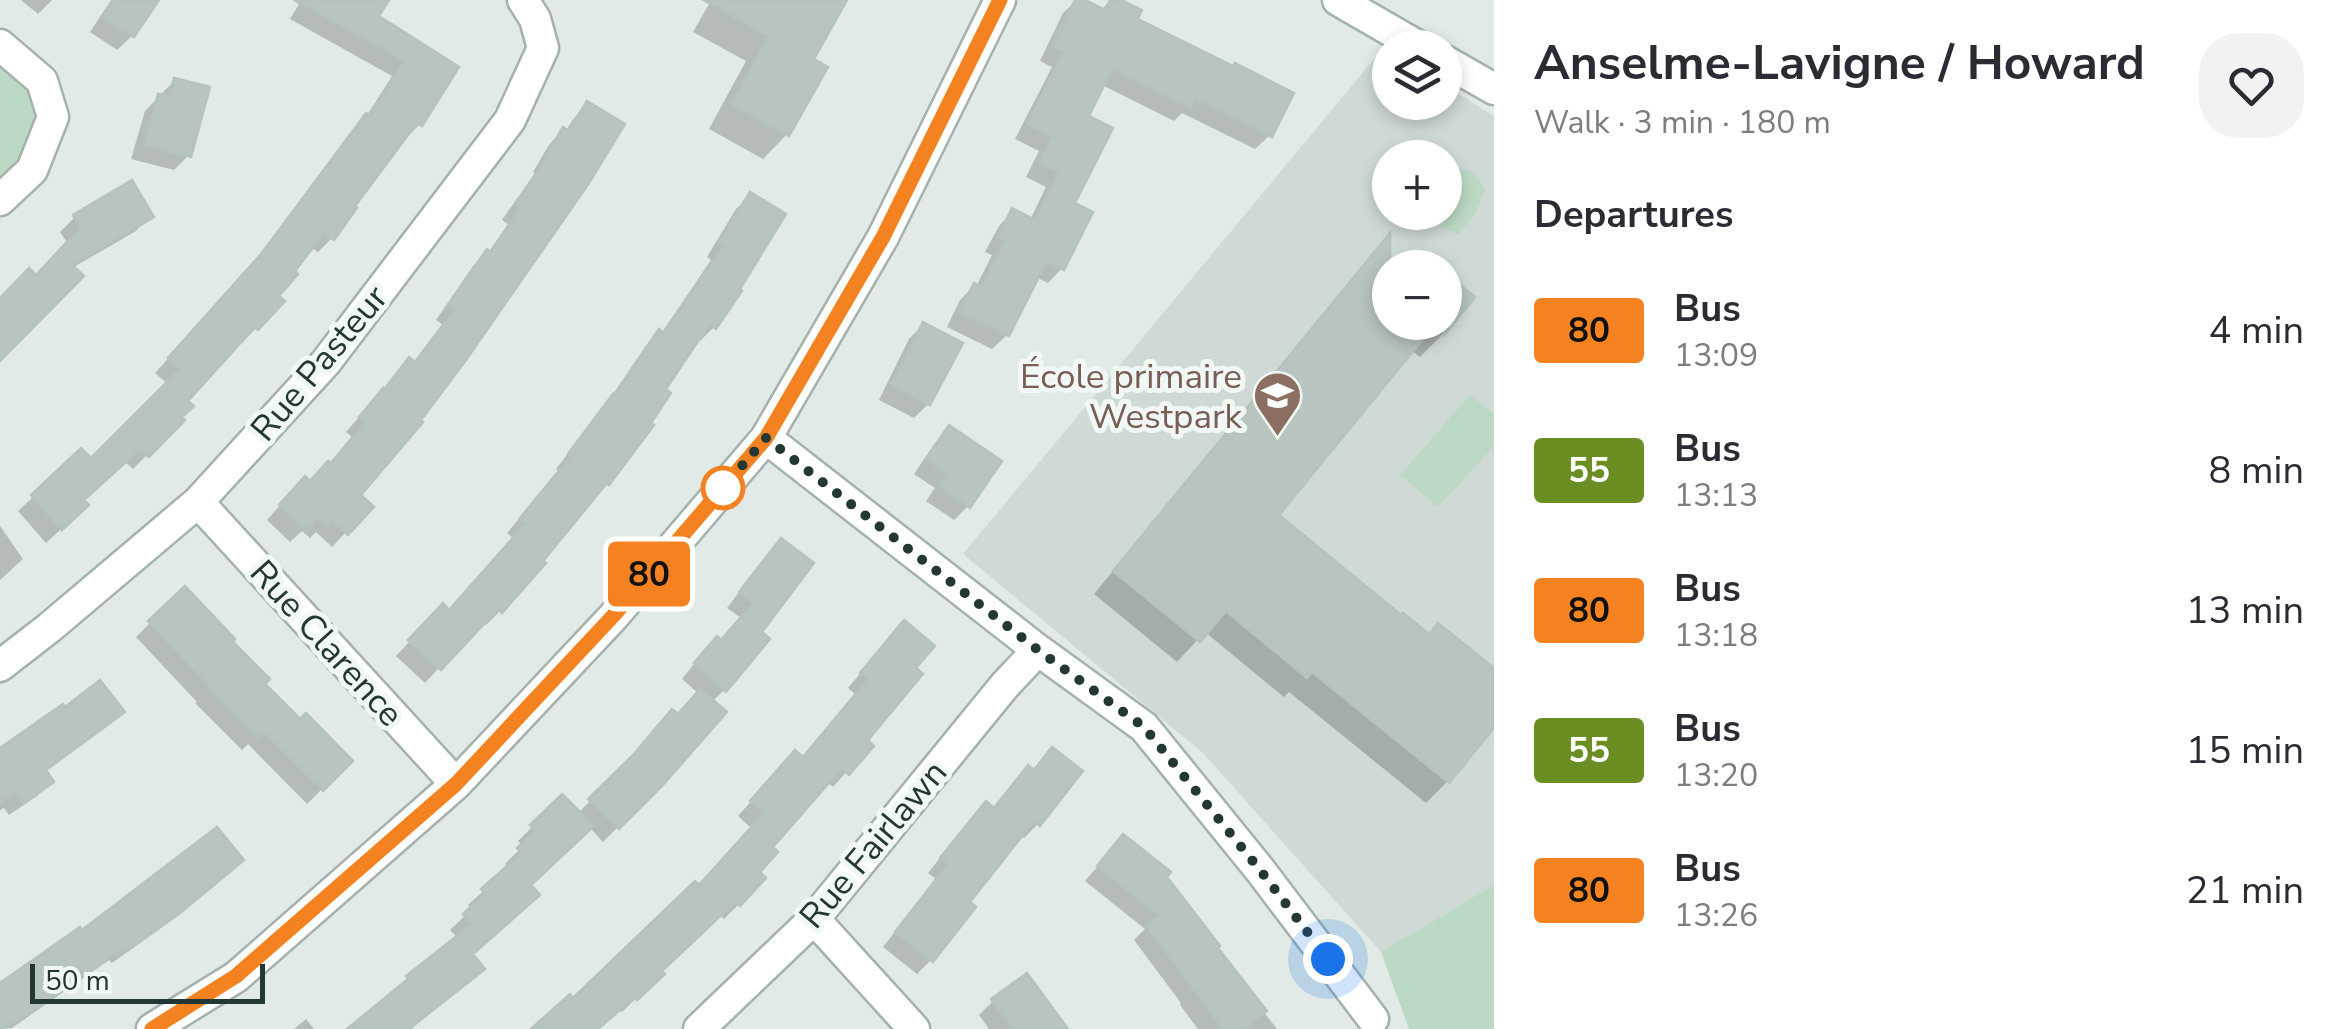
<!DOCTYPE html>
<meta charset="utf-8">
<style>
:root{--surface:#fff;--page:#f2f2f3;--text:#2b2b33;--muted:#7c7c81}
body{margin:0;font-family:"Nunito Sans",sans-serif;background:var(--page);color:var(--text);height:100vh;display:flex;flex-direction:column;font-size:38px;white-space:nowrap}
*{box-sizing:border-box;margin:0}
p{font-size:32px;color:var(--muted)}
.icon{flex:none;width:55px;height:55px;fill:none;stroke:currentColor;stroke-width:2;stroke-linecap:round;stroke-linejoin:round}
.map{position:relative;flex:1;overflow:hidden}
.side{display:flex;flex-direction:column;background:var(--surface);width:850px}
.side>*{flex:none}
.badge{padding:0 20px;border-radius:8px;font-size:35px;line-height:65px}
.controls{position:absolute;left:1372px;top:30px;display:grid;gap:20px}
.controls a{display:grid;place-items:center;width:90px;height:90px;border-radius:50%;background:var(--surface);box-shadow:0 5px 15px #0003;font-size:50px}
.scale{position:absolute;left:30px;bottom:25px;width:235px;box-sizing:border-box;padding-left:10px;border:5px solid #233834;border-top:0;font-size:28px;line-height:35px;white-space:nowrap;color:#233834;-webkit-text-stroke:8px #f1f7f4;paint-order:stroke}
.you{position:absolute;width:50px;height:50px;margin:-25px;border:8px solid #fff;border-radius:50%;background:#1a73e8;box-shadow:0 0 0 15px #1a73e833}
.map>.badge{position:absolute;translate:-50% -50%;box-shadow:0 0 0 5px #fff}
h2{padding:0 40px;font-size:38px;line-height:90px}
.round{display:grid;place-items:center;flex:none;width:105px;height:105px;border-radius:40px;background:var(--page)}
.overview{display:flex;align-items:center;justify-content:space-between;height:170px;padding:0 40px}
h1{font-size:48px;font-weight:700;line-height:75px}
ul{padding:0;list-style:none}
li{display:flex;align-items:center;gap:30px;height:140px;padding:0 40px}
li div{flex:1}
li b{display:block;font-size:38px}
li em{font-style:normal}
li .badge{min-width:110px;font-weight:700;text-align:center}
main{display:flex;flex:1;min-height:0}
.map>svg:first-child{display:block}
</style>
<main>
<div class="map">
<svg width="1494" height="1029" viewBox="0 0 1494 1029">
<rect width="100%" height="100%" fill="#e1eae6"/>
<path fill="#cfd9d5" fill-rule="evenodd" d="M1384,47L1390,51V102H1445V85L1494,116V885L1381,952L1203,753L963,554ZM1390,158H1445V212H1390ZM1390,268H1445V322H1390Z"/>
<path fill="#bcd9c5" d="M0,58C12,69 25,79 31,94C43,125 21,159 0,180Z
M1445,166L1473,172L1485,189L1475,214L1458,235L1435,223L1429,213L1445,212Z
M1470,395L1494,414V446L1438,507L1400,475Z
M1494,885V1029H1409L1381,952Z"/>
<path fill="#0003" d="M21,0H52L38,14Z
M111,0H156L132,36L117,50L90,32Z
M292,0H384L376,17L455,68L420,124L406,138L403,137L351,207L354,209L332,238L318,252L310,247L275,296L281,301L242,343L239,340L185,401L179,417L182,420L133,469L124,461L82,501L72,519L46,543L18,511L81,452L91,462L168,384L155,373L248,270L353,130L366,117L392,76L290,19L299,4Z
M702,0H845L811,60L787,134L763,159L709,129L746,61L693,32L709,4Z
M1077,0L1100,11L1111,0H1115L1134,20L1270,135L1255,149L1182,113L1174,121L1102,85L1086,117L1062,268L1048,283L1036,277L1007,335L992,349L947,327L960,300L974,286L976,287L992,255L985,252L999,226L1013,211L1030,220L1046,187L1026,177L1039,151L1015,139L1052,67L1040,61L1063,13Z
M175,80L188,156L174,170L131,159L145,111Z
M588,104L358,496L370,507L332,547L316,532L310,538L302,531L290,542L267,520L291,493L310,484L329,465L352,437L346,432L395,375L410,361L413,363L443,325L436,320L473,266L488,253L508,224L502,220L535,173L533,172L549,145L563,130L565,132L574,118Z
M750,195L714,327L700,341L697,339L663,389L607,483L593,497L540,561L543,564L500,611L486,625L482,622L425,683L396,656L429,621L449,612L514,539L507,533L559,471L556,469L606,405L645,347L659,333L661,334L711,260L707,257L736,209Z
M150,216L136,231L72,268L0,359V301L36,278L68,244L60,232L75,217Z
M1380,249L1400,266L1415,252L1435,268H1390V322H1445V276L1472,298L1441,336L1420,357L1411,350L1275,516L1494,690V724L1447,782L1426,803L1289,692L1284,697L1205,632L1177,662L1094,594L1359,270Z
M923,325L928,404L914,418L879,400L909,339Z
M949,429L968,506L954,520L926,501L935,488L914,474L935,443Z
M0,526L23,559L0,580Z
M781,541L758,632L724,690L712,702L661,784L603,842L589,827L528,886L471,955L467,982L411,1029H351L408,978L458,938L450,930L472,909L468,905L509,868L505,864L523,846L518,841L532,827L578,813L699,694L682,679L703,653L720,642L741,618L727,608L767,555Z
M150,623L261,684L300,723L350,761L307,804L248,744L242,750L195,703L197,702L136,637Z
M890,638L864,741L870,746L833,787L827,782L769,847L738,905L724,919L719,914L659,972L661,974L622,1012L619,1009L597,1029H534L573,1002L698,888L751,828L738,816L781,768L801,759L856,695L848,688Z
M121,712L107,726L44,772L51,782L37,796L9,815L4,808L0,810V751Z
M1052,750L1038,824L1024,838L1020,835L967,902L931,960L917,974L883,947L936,879L928,873L972,818L986,804L992,810L1028,768L1032,771Z
M1123,837L1164,877L1215,949L1277,1029H1198L1180,1005L1181,1003L1134,940L1145,929L1085,881Z
M226,874L163,926L112,963L109,960L12,1028L0,1029V981L10,975L12,978L82,934Z
M1026,977L1065,1029H989L979,1015L993,1001Z
M306,1019L314,1029H294Z"/>
<path fill="#b7c4bf" stroke="#b4c3bd" stroke-width="2.5" d="M113,0H159L134,37L102,17Z
M296,0H389L379,16L459,67L422,126L417,123L355,206L357,208L334,240L324,233L295,271L298,274L279,296L285,301L258,330L255,327L188,401L194,406L182,417L185,420L149,457L140,449L84,500L89,505L62,530L31,495L81,448L91,458L180,369L168,358L262,253L366,113L370,115L404,61Z
M704,0H847L814,59L828,67L789,136L731,104L769,36Z
M1075,0H1085L1105,10L1110,0H1121L1142,10L1138,19L1233,66L1235,63L1294,93L1272,137L1195,99L1191,108L1112,69L1089,116L1113,128L1075,203L1093,212L1064,270L1047,261L1009,336L959,312L974,283L981,287L1005,240L998,237L1012,208L1035,220L1059,172L1039,163L1052,136L1027,124L1064,52L1052,46Z
M174,78L210,87L191,157L144,145L158,94L169,96Z
M587,101L625,124L589,183L466,360L421,420L423,422L361,495L374,507L348,535L331,520L326,526L317,518L306,530L279,505L305,476L310,481L328,461L331,463L365,422L359,417L383,388L384,390L409,357L415,362L455,309L448,305L487,249L491,252L520,209L515,204L547,158L545,157L563,127L569,131Z
M132,180L154,217L72,265L84,276L0,361V298L29,268L36,275L80,228L73,215Z
M750,192L786,214L740,289L742,291L716,329L710,324L700,338L666,389L671,393L651,423L654,425L609,485L607,483L543,561L546,563L502,613L498,609L441,670L408,640L443,603L449,610L526,523L520,518L571,456L568,454L613,394L614,395L659,329L663,333L724,245L719,242Z
M1390,233V322H1437L1279,515L1401,615L1403,613L1429,634L1438,623L1494,668V728L1449,783L1312,672L1307,678L1226,611L1200,642L1113,571Z
M1445,273L1475,297L1445,334Z
M923,322L963,343L930,405L891,385Z
M949,425L1002,461L970,508L939,486L947,473L926,459Z
M781,538L814,563L762,632L770,639L726,692L694,663L717,636L721,640L753,603L739,592Z
M185,586L235,639L233,642L270,679L265,684L300,719L306,713L353,761L323,791L264,732L258,738L208,687L209,686L148,621Z
M904,620L935,646L916,668L923,674L868,740L874,746L849,775L842,768L773,847L778,852L760,872L766,878L740,906L735,902L662,971L665,974L637,1000L635,997L598,1029H531L570,994L573,998L695,881L699,885L764,813L750,801L795,750L803,757L868,679L860,673Z
M100,680L125,712L46,770L54,782L24,803L16,791L0,802V748L63,704L65,707Z
M700,689L727,712L662,786L619,829L588,799L633,755L672,709L678,714Z
M1052,747L1083,771L1040,826L1034,821L970,902L976,907L933,962L895,932L948,864L940,858L986,801L994,808L1028,765L1034,770Z
M562,794L594,826L531,885L540,895L473,954L485,969L409,1029H347L408,979L406,976L472,924L463,914L485,894L481,889L522,853L517,848L536,831L530,825Z
M217,827L244,860L180,913L127,951L124,947L29,1014L0,1029V983L80,927L82,930Z
M1123,834L1171,872L1167,877L1220,946L1218,948L1267,1011L1244,1029H1223L1146,925L1159,915L1097,866Z
M1027,973L1068,1029H1013L991,999Z"/>
<g fill="none" stroke-linecap="round" stroke-linejoin="round">
<defs>
<path id="minor" d="M1338,0L1421,48
M0,45L42,81L53,117L32,170L0,200
M1445,61L1494,89
M766,438L1038,650L1144,727L1260,870L1373,1019
M198,502L456,784
M0,666L49,628L198,502L326,362L510,120L543,48L535,19L523,0
M814,919L914,1029
M152,1029L236,977L456,784L613,617L766,438L883,237L1000,0
M699,1029L814,919L1005,685L1038,650"/>
</defs>
<use href="#minor" stroke="#a4b1ad" stroke-width="35"/>
<use href="#minor" stroke="#fff" stroke-width="30"/>
</g>
<g fill="none" stroke-linecap="round" stroke-linejoin="round">
<defs>
<path id="line" d="M152,1029L236,976L456,784L613,616L766,438L883,237L1000,0"/>
</defs>
<use href="#line" stroke="#fff" stroke-width="22"/>
<use href="#line" stroke="#f58220" stroke-width="15"/>
<path stroke="#233834" stroke-width="10" stroke-dasharray="0 18" d="M723,488L715,497L766,438L1038,650L1144,727L1260,870L1328,959"/>
</g>
<defs>
<symbol id="school-pin" viewBox="-11 -11 22 30"><path d="M0 17L-7.5 6A9.5 9.5 0 1 1 7.5 6Z" fill="#8d6e63" stroke="#f1f7f4"/><path d="M0-5L7-2L0 1L-7-2ZM-4 1L0 2.5L4 1V4Q0 6-4 4Z" fill="#fff"/></symbol>
</defs>
<g fill-rule="evenodd">
<use href="#school-pin" x="1250" y="368" width="55" height="75"/>
</g>
<circle fill="#fff" stroke="#f58220" stroke-width="5" cx="723" cy="488" r="20"/>
<g text-anchor="middle" stroke-width="10" stroke-linejoin="round" paint-order="stroke">
<g font-size="35" fill="#233834" stroke="#f1f7f4">
<text transform="translate(319 363) rotate(-50)" y="12">Rue Pasteur</text>
<text transform="translate(327 643) rotate(48)" y="12">Rue Clarence</text>
<text transform="translate(873 844) rotate(-50)" y="12">Rue Fairlawn</text>
</g>
<g font-size="35" fill="#785e54" stroke="#f1f7f4" text-anchor="end">
<text x="1242" y="388">École primaire<tspan x="1242" dy="40">Westpark</tspan></text>
</g>
</g>
</svg>
<div class="controls">
<a><svg class="icon" aria-label="layers" viewBox="0 0 24 24"><path d="M12 4l9 5-9 5-9-5zM3 14l9 5 9-5"/></svg></a>
<a>+</a>
<a>−</a>
</div>
<div class="scale">50 m</div>
<div class="you" style="left:1328px;top:959px"></div>
<b class="badge" style="left:649px;top:574px;background:#f58220;color:#111">80</b>
</div>
<section class="side">
<div class="overview"><div><h1>Anselme-Lavigne / Howard</h1><p>Walk · 3 min · 180 m</p></div><a class="round"><svg class="icon" aria-label="heart" viewBox="0 0 24 24"><path d="M12 20l-8-8c-3-5 5-10 8-4 3-6 11-1 8 4z"/></svg></a></div>
<h2>Departures</h2>
<ul>
<li><span class="badge" style="background:#f58220;color:#111">80</span><div><b>Bus</b><p>13:09</p></div><em>4 min</em></li>
<li><span class="badge" style="background:#6b8e23;color:#fff">55</span><div><b>Bus</b><p>13:13</p></div><em>8 min</em></li>
<li><span class="badge" style="background:#f58220;color:#111">80</span><div><b>Bus</b><p>13:18</p></div><em>13 min</em></li>
<li><span class="badge" style="background:#6b8e23;color:#fff">55</span><div><b>Bus</b><p>13:20</p></div><em>15 min</em></li>
<li><span class="badge" style="background:#f58220;color:#111">80</span><div><b>Bus</b><p>13:26</p></div><em>21 min</em></li>
</ul>
</section>
</main>
